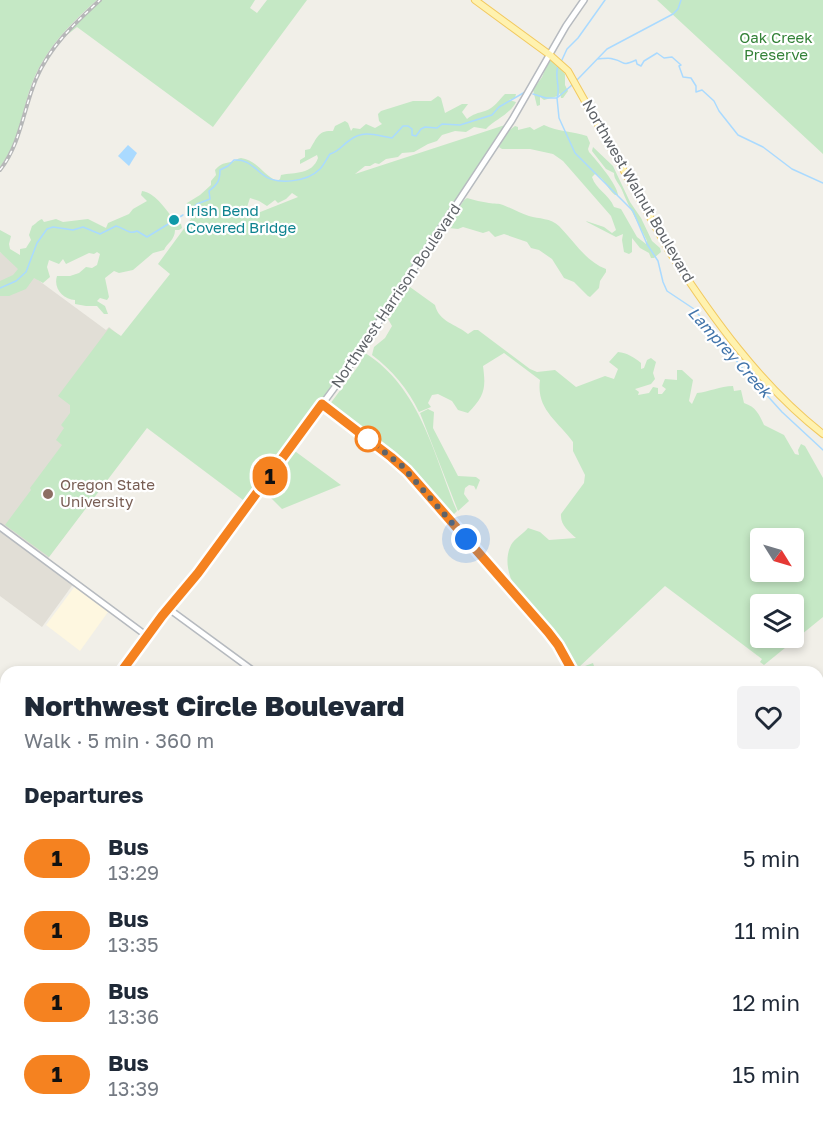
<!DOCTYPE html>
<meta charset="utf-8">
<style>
:root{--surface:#fff;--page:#f2f2f3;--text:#1f2937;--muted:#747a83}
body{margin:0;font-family:"Golos Text",sans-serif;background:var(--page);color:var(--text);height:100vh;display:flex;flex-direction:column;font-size:22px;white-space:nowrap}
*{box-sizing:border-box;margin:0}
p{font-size:20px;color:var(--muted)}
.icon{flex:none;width:33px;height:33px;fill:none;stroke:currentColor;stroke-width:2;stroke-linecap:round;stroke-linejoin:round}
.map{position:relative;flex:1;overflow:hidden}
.panel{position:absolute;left:0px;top:666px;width:824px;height:458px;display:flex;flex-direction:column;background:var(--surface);border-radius:18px 18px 0 0;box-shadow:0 3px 9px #0003}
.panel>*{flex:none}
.badge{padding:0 12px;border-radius:20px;font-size:21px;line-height:39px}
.needle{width:39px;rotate:127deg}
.controls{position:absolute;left:750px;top:528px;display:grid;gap:12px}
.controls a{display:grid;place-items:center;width:54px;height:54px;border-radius:6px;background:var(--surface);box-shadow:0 3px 9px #0003;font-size:30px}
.you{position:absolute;width:30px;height:30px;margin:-15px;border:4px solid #fff;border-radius:50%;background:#1a73e8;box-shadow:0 0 0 9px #1a73e833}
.map>.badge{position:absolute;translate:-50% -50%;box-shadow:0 0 0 3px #fff}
h2{padding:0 24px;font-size:22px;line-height:54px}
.round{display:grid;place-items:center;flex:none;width:63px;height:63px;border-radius:6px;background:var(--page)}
.summary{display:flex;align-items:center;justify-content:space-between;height:102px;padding:0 24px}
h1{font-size:28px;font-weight:800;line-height:45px}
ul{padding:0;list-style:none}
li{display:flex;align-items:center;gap:18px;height:72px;padding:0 24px}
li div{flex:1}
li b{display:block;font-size:22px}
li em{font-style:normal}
li .badge{min-width:66px;font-weight:700;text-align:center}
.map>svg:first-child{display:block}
</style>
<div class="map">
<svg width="823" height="1123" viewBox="0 0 823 1123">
<rect width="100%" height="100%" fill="#f1efe8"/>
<path fill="#fef7e0" d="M75,586L108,612L80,651L46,625Z"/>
<path fill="#e1ded6" d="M0,252L106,330L109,327L121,337L146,427L46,561L74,583L42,627L0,596Z"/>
<path fill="#c5e8c5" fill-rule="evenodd" d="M0,0H97C68,26 43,51 30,89C21,116 18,143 0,167Z
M102,0H255L250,8L257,13L267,0H307L213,127L77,27L67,35L69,31Z
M657,0H823V154Z
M549,60L554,61L565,74V85L568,91L563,98H561L560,93L558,96L544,100L540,97V105L537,106L533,90L542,77Z
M505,94H516L515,98L509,100L516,102L515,104C507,116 496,119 486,129L474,127L466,132L455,131L442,135L437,141L428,144L414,152L402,153L398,157L386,159L379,164L375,163L370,166H365L355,174L505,125L345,368L247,503L147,428L49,557L5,525L31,490L30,488L62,445L56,440L64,428L61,425L70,413V405L58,396L109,328L121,336L170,274L158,264L191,219L186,209L187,203L200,195L211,185V181L216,175L215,170C221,163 225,163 232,162C235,161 238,158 241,158C257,160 263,175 277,181L280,179L281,175C295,172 312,175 318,158L317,155L300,164V160L305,157V150L310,149C317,138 318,130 333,131L335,126L345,121L348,123L351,131L353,128L360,129L366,124L375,128L382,124L379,121L378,114L381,111L413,101H431L438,96L441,98L445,113L462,104H468L462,112L467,119C473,114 478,113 485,111C494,108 499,100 505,94ZM292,193L298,197L250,216L245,213L250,198L259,201L267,206L275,200L278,203L286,199Z
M544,125C558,132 573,131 587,136L590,143L588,149L589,152C597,161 617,184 618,195H615C607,189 605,178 595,174L592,177C596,190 609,194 614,207L621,209L637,237L646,244L647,241C639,224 629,208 622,190C619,183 614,180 614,173L606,169L592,151L593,147L613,166L630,202L641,218L652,241L660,248L661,252L654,258H651L649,253L640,248L632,238V252L629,254L624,252L622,240L623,234L616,237L587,222L586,221L604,227L612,233L616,230L611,216L563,161L553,154L530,149H502L499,147L507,132L515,126L518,127V130L530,127L534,130Z
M142,191C155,193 164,207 172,217V222L181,224L182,228L179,230H175C175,240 167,243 164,250L153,253L133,270L119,273L114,271L105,278L109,297L107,300L100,298L97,301L105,306L108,314H104L97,306H86L75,304V300C63,299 53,288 57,276H70L79,273L86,267L92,268L97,265L100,254L97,252L94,254L89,253L66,264L63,259L59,264L49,260L47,267L50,277L43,283L34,278L26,289L9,296H0V281L13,275L18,269L0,252V230L11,236L9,244L10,249L20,255V249L26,248L31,240L29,235L32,226C36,224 37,221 42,219L44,222L56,219L63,222L88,219L106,228L108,223L129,214L133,209L147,201L141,195Z
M467,198C474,200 482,202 489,203C494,204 499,203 503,205C511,208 520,213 529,216C539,219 551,218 559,226C574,241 585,261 606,269V272L600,281L599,288L590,297L588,296L574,282L564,278L552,259L539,250L531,248L527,242L504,234L495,237L489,231L483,233L463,227L458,229L449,228L448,225L464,200Z
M410,287L435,305C439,322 456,324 468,334L474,330H478L530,369L537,372L555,370L576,387L605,376L614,379L618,369L609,362L618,352C627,353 634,357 641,363V369L644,368L647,360L651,358L656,362L653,373L655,379L651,384L635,389L639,392L638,395L649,393L653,387L658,388V394H662L666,389L662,386L665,379L677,380V370H682L693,380L689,401L692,404L697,393C709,392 720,386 733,386L734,391L741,390L744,403C756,407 759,414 764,425L784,435L795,454L799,455L798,450L801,444L805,446L823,478V617L764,665L760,662L762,659L665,586L577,669L593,663L596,672H577L576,670L574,672L563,653L564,646L560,641L556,643C537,620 495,578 511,545C515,538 523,534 528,528L540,532L549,540L576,538C569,531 560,525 561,514L584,483L585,475L573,451V442C557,420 536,409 540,380L504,353L483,366C486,388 485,396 468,413L458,410L452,401L438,394L432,395L428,403L431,407L419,412C408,389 392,370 372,355L374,347L385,338L392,326L388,319ZM760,538H794V572H760ZM760,604H794V638H760Z
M365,353C420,387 434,455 457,511L452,516L405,464L363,431L370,428H374L370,426L362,431L330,404L359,365Z
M428,409L434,412L433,428L458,476L476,477L480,480L476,490L474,486L469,485L465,488L464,494L469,501L458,511L420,413Z
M292,449L341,485L282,509L262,489Z
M821,1017L823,1019V1060L818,1067V1035L822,1032L818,1025V1019Z"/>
<path fill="#aadaff" d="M128,145L137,153L129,166L118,156Z"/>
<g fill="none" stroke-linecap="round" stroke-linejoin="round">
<path stroke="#aadaff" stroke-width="1.5" d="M598,59C602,59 609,57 613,59C627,62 620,67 636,60L637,64L641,66L644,61L657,53L664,58L672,57L681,65L679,66L683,77L691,78L696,86V92L702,90L714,101L719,111L738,135L763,147L792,169L823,183
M561,62L567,49L578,38L605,0
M577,80L607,49L673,14L678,9L681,0
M572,85L557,98L559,118L575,153L633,211L647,244L658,261L663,282L667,291L694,309L744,370L782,412L823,450
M533,94L546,98H557C561,87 554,78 558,66
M189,211L197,204L210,199L209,191C218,184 220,180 220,170L228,166L234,160C247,159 252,166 262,174C276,186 307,182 320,169C324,165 327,158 330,154C340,151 342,145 350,140C364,129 378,136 392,138L403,126H408L412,129V135L416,136L421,129L425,127L437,128L442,124L460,125L492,115L499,107L525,92
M0,288L16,281L26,272L37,243L47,229L53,227L73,230L83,227L100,234L116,226C124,228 129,235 137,231L147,237L183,215"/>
<defs>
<path id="secondary" d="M322,404L402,466L548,632L558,645L573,672
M0,527L147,636
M169,609L255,672
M121,672L198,573L343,376L512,120L566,26L584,0
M0,727L6,731
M818,751H823
M0,800H6
M0,835L6,827
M0,1099L6,1103
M26,1118L33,1123
M436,1118L444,1123
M161,1123L166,1118
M406,1123L411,1118
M592,1123L594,1118"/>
<path id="primary" d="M475,0L550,55L568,71L669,251C712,317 760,385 823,434"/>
</defs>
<use href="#secondary" stroke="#b6babf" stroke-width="8"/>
<use href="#primary" stroke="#f2c960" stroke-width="8"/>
<use href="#secondary" stroke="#fff" stroke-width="5"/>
<use href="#primary" stroke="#fff2af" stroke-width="6"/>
<defs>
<path id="rail" d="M0,170C21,143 23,110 36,79C50,46 74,24 100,0"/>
</defs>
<use href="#rail" stroke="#b6b7b8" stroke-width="4"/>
<use href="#rail" stroke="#fff" stroke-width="1.5" stroke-dasharray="4.5" stroke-linecap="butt"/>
</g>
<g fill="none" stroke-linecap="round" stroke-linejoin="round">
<defs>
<path id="line" d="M121,672L162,616L198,573L322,404L391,457L407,471L548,632L558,645L573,672"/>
</defs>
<use href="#line" stroke="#fff" stroke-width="14"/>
<use href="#line" stroke="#f58220" stroke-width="9"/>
<path stroke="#5f6368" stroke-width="6" stroke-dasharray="0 10.8" d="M368,439L402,466L466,539"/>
</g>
<circle fill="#0f9aa8" stroke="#fff" stroke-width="2" cx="174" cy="220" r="6"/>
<circle fill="#fff" stroke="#f58220" stroke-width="3" cx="368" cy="439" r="12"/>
<circle fill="#8d6e63" stroke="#fff" stroke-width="2" cx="48" cy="494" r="6"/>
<g text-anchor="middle" stroke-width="4.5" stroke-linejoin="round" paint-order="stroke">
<g font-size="15" fill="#348238" stroke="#fff">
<text x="776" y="43">Oak Creek<tspan x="776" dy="17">Preserve</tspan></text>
</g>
<g font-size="15" fill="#5f6368" stroke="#fff">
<text transform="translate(638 191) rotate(60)" y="5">Northwest Walnut Boulevard</text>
<text transform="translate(396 296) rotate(-56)" y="5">Northwest Harrison Boulevard</text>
</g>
<g font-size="15" fill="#0d838f" stroke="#fff" text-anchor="start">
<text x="186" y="216">Irish Bend<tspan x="186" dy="17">Covered Bridge</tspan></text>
</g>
<g font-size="15" fill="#785e54" stroke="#fff" text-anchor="start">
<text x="60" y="490">Oregon State<tspan x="60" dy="17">University</tspan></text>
</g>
<g font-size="16" font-style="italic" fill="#4174aa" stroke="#fff">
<text transform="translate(730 352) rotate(48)" y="6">Lamprey Creek</text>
</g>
</g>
</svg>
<div class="controls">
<a><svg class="needle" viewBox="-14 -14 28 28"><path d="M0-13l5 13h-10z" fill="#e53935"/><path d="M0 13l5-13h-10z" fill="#747a83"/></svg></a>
<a><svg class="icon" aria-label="layers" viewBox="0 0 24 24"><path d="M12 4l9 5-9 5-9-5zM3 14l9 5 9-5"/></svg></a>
</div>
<div class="you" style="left:466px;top:539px"></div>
<b class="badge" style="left:270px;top:476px;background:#f58220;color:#111">1</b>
<section class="panel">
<div class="summary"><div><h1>Northwest Circle Boulevard</h1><p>Walk · 5 min · 360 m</p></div><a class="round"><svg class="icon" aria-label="heart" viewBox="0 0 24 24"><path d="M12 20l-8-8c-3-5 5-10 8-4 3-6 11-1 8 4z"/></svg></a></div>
<h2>Departures</h2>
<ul>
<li><span class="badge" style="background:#f58220;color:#111">1</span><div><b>Bus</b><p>13:29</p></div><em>5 min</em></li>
<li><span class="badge" style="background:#f58220;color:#111">1</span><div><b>Bus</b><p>13:35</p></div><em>11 min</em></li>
<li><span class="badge" style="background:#f58220;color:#111">1</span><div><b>Bus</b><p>13:36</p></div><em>12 min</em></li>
<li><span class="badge" style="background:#f58220;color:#111">1</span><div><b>Bus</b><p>13:39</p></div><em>15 min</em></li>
</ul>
</section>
</div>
